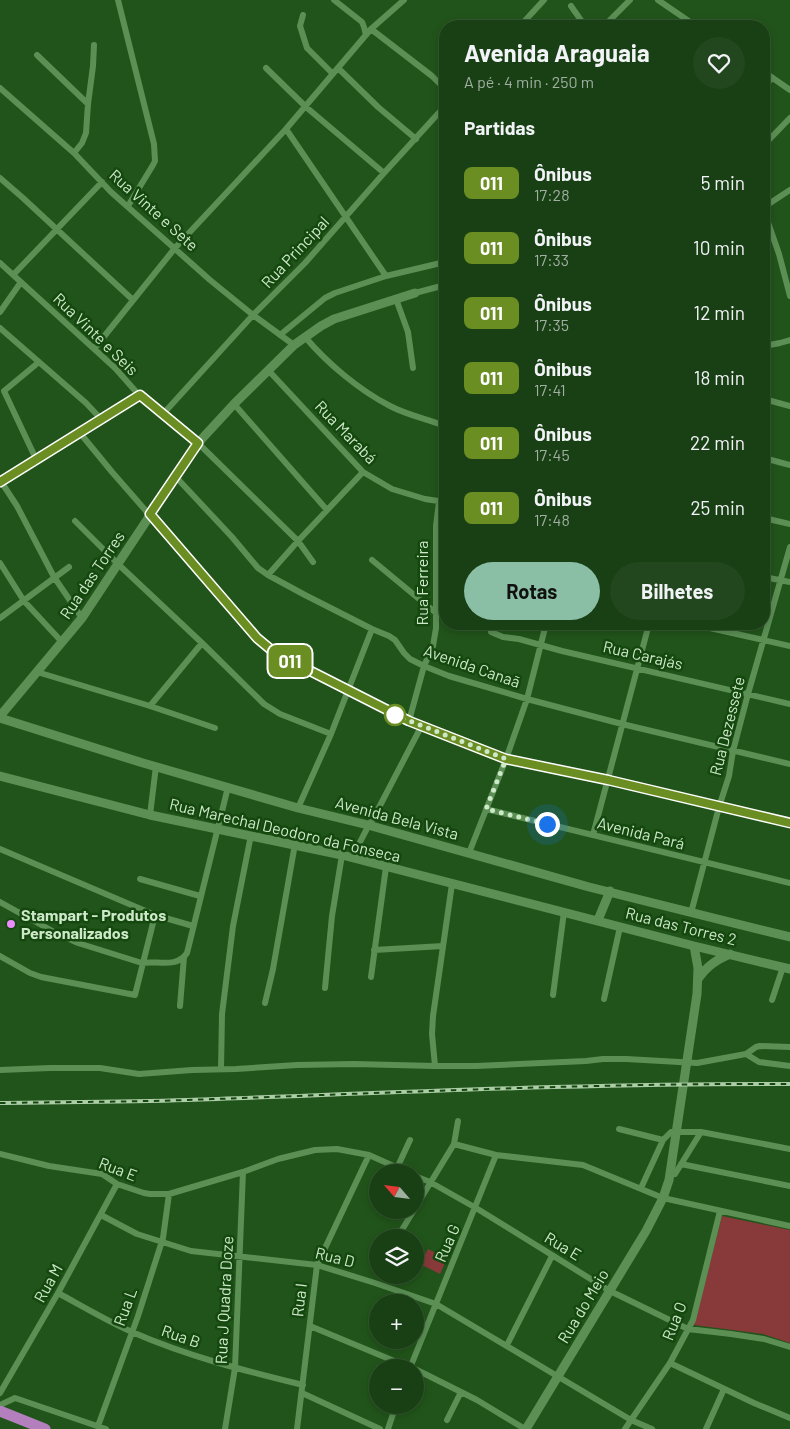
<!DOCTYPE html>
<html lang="pt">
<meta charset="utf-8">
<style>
:root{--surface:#193f14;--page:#22461d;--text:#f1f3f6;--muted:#9fafa0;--line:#375834;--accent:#8abfa5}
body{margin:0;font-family:Barlow,sans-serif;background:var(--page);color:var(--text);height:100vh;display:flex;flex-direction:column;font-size:19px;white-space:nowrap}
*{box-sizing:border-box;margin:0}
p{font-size:16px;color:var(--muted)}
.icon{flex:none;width:28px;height:28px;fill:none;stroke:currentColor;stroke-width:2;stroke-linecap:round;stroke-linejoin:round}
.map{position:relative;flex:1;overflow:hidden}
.panel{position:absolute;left:439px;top:20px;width:331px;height:610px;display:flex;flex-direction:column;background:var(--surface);border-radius:20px;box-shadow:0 2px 8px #0003,0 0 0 1px var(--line)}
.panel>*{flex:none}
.badge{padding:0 10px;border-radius:8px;font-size:18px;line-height:32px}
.needle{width:32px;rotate:298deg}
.controls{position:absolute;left:369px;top:1164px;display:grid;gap:10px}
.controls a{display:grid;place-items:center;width:55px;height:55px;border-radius:50%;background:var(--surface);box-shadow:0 2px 8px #0003,0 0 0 1px var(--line);font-size:25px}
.you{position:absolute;width:25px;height:25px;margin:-12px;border:4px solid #fff;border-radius:50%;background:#1a73e8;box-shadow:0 0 0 8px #1a73e833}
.map>.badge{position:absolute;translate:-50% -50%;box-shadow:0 0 0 2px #fff}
h2{padding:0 25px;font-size:19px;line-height:45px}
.round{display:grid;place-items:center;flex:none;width:52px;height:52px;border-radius:26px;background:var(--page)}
.head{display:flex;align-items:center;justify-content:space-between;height:85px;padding:0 25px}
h1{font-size:24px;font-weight:700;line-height:38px}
.primary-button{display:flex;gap:10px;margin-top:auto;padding:10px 25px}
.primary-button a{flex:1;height:58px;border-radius:30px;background:var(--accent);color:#111;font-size:20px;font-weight:700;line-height:58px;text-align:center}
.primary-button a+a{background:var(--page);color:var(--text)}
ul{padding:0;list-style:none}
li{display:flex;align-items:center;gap:15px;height:65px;padding:0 25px}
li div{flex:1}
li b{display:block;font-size:19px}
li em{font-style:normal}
li .badge{min-width:55px;font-weight:700;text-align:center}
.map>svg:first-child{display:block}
</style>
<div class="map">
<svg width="790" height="1429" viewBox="0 0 790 1429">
<rect width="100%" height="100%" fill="#21541a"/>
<path fill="#88393a" d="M722,1216L790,1230V1343L763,1334L694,1325Z
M428,1249L447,1259L440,1274L420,1264Z"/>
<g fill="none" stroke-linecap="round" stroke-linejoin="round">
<path stroke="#5b8f54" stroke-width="6" d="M118,0L154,144L155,161L153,165L128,206
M334,0L362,22L364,27L366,35
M658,0L696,26
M571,6L585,26
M303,15L300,26L307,48L333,74
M520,26L544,0
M604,26L630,0
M371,29L432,76L445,89
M37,55L88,104
M266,68L306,107L384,173
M338,68L378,107L416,139
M764,72L790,90
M764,85L773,78
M0,88L74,153L111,192L210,280L253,315L294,345
M286,129L386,276
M764,145L790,118
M74,153L82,143L86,133L88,104L93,66L94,45
M0,178L23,198L133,300
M764,207L790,190
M764,211L779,254L790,296
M443,262L445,277
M0,263L115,368L139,395L198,443L298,541L313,562
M14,274L102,182
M415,293L445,285
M396,299L408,332L413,368
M0,312L21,282
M0,328L86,403L101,419
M280,335L325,298L335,293L386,276L445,262
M305,337C327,363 359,390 390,406C407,415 427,419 445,426
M764,346L780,343L790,340
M94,349L175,248L286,129L371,29L404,0
M269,371L363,472L392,489L425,499L445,502
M764,399L790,406
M234,404L327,510
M163,414L253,315L305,263L384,173L445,106
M80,433L112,472L257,638L275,653L395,715L506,759L608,780L790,823
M764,458L790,465
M36,459L4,391L39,362
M175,476L232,537L258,568L268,575L305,595L372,629L389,636L395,640L404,653L410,659L424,666L449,676L527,699L622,724L790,764
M0,480L17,506L54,577L82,618
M0,482L139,395
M764,518L790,524
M75,521L118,564L202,643L264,704L280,714L331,734
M372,560L436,613
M0,563L24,601L62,642
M268,575L298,541L363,472
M764,577L790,582
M0,618L69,567
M491,624V632L503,637L519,639L562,651L790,704
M692,624L790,646
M37,672L150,706L215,728
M150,706L202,643
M409,721L424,666L433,646L436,628V526L439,502
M298,808L331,734L372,629
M486,809L790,883
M150,815L156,766
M593,835L649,624
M0,849L155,915L193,926
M469,853L506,759L527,699L546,624
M352,857C360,844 365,830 374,817L422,725
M140,879L200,896
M0,902L56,933L78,943L142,963C157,960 176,969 187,953L228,787
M691,913L719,807L729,776L733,751L748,694L790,547
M374,950L443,946
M0,956L30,973L41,977L135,995L155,915
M371,977L386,867
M325,988L332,916L342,855
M553,995L564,912
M604,999L620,927
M772,1000L783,967
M265,1003L273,969L295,844
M180,1006L184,957
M746,1054L756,1047L760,1046L790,1047
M435,1066L432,1034L433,1016L452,884
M221,1069L222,1014L233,926L251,835
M0,1070L50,1068H100L139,1074L192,1070L236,1069L297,1065L354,1064L435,1066H476L586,1061L603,1059H626L697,1063L746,1054L759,1062L790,1066
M619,1129L663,1140
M454,1144L496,1155L583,1165L663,1198L790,1226
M0,1154L49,1166L102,1174L117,1184L144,1193L150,1194H169L243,1172L278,1159L315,1150L337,1149L369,1155L407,1172
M681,1164L790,1186
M397,1168L410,1140
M675,1174L701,1132
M415,1176L430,1182L476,1208L610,1291L688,1329L731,1334L764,1339L790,1347
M641,1188L663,1140L671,1132H701L790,1149
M415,1208L454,1144L458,1121
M101,1215L137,1234L191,1251L317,1265L375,1283L436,1304L631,1420L652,1429
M397,1238L414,1210
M58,1293C82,1306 107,1321 132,1332C187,1356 245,1371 303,1385
M310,1326L411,1368
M507,1345L552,1256
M670,1363L754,1403L790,1418
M410,1368L496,1155
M415,1369L477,1400L525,1429
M0,1393L58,1293L117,1184
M302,1393L380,1429
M0,1405L15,1398L106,1429
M447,1420L461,1392
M98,1426L138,1316L163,1238L169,1194
M225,1429L235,1368L243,1172
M297,1429L317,1265L369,1155
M388,1429L396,1405
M625,1429L670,1363L693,1320L720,1211
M706,1429L724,1389"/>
<path stroke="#5b8f54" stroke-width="9" d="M0,716L82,618L198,443L234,404L294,345L321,326L334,319L415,293
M0,718L143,763L298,808L368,825L589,887L790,937
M0,776L150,815L342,855L694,946L790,969
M598,920L610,891
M698,979C707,966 716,960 730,954
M526,1429L646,1231L663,1198L669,1180L697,994L698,968L694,946"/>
<path stroke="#b47fbd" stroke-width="11" d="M0,1411L45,1429"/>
<defs>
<path id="rail" d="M0,1103C62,1102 124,1102 187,1100C388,1093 589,1083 790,1084"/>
</defs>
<use href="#rail" stroke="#adcda9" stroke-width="4"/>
<use href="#rail" stroke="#15480e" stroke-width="2" stroke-dasharray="5.5" stroke-linecap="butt"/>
</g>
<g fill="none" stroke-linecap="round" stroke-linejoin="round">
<defs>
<path id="line" d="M0,482L140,395L198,443L150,514L257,638L275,653L409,721L506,759L608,780L790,823"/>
</defs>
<use href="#line" stroke="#fff" stroke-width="11"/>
<use href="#line" stroke="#6b8e23" stroke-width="8"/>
<path stroke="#cde9c9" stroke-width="5" stroke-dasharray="0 9" d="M395,715L506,759L486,809L547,824"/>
</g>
<circle fill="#fff" stroke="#6b8e23" stroke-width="2.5" cx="395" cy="715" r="10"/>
<circle fill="#eb8dfc" stroke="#15480e" stroke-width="2" cx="11" cy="924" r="5"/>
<g text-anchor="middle" stroke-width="5" stroke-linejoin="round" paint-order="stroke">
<g font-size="16" fill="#cde9c9" stroke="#15480e">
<text transform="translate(154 210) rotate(42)" y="6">Rua Vinte e Sete</text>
<text transform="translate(295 252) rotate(-47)" y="6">Rua Principal</text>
<text transform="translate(96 334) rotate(44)" y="6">Rua Vinte e Seis</text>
<text transform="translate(346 432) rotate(46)" y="6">Rua Marabá</text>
<text transform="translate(92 575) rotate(-56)" y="6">Rua das Torres</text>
<text transform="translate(422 583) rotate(-90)" y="6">Rua Ferreira</text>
<text transform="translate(643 655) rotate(13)" y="6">Rua Carajás</text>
<text transform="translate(472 666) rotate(19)" y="6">Avenida Canaã</text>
<text transform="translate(727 726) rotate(-76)" y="6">Rua Dezessete</text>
<text transform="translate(397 818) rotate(15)" y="6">Avenida Bela Vista</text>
<text transform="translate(285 830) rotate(13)" y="6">Rua Marechal Deodoro da Fonseca</text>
<text transform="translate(641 833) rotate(14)" y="6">Avenida Pará</text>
<text transform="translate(681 926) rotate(14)" y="6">Rua das Torres 2</text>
<text transform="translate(118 1169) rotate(21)" y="6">Rua E</text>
<text transform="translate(447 1243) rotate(-67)" y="6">Rua G</text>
<text transform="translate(563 1246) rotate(31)" y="6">Rua E</text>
<text transform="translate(335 1257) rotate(14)" y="6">Rua D</text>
<text transform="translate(48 1283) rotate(-61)" y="6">Rua M</text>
<text transform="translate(224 1300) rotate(-87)" y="6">Rua J Quadra Doze</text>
<text transform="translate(299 1300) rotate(-83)" y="6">Rua I</text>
<text transform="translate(583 1306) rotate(-59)" y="6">Rua do Meio</text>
<text transform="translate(125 1307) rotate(-70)" y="6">Rua L</text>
<text transform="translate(674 1321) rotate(-68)" y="6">Rua O</text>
<text transform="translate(181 1336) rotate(19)" y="6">Rua B</text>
</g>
<g font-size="16" font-weight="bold" fill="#cde9c9" stroke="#15480e" text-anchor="start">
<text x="21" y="921">Stampart - Produtos<tspan x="21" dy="18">Personalizados</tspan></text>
</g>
</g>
</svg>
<div class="controls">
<a><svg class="needle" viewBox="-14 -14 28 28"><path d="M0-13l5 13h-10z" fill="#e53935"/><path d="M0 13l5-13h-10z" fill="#9fafa0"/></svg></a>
<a><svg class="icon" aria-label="layers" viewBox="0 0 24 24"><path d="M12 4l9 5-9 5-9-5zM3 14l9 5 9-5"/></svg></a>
<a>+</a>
<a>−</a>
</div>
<div class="you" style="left:547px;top:824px"></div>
<b class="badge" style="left:290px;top:661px;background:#6b8e23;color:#fff">011</b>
<section class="panel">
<div class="head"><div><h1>Avenida Araguaia</h1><p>A pé · 4 min · 250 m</p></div><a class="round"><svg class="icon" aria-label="heart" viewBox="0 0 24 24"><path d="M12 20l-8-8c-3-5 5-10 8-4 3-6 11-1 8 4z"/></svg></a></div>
<h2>Partidas</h2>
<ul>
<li><span class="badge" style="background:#6b8e23;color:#fff">011</span><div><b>Ônibus</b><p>17:28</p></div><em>5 min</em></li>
<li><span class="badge" style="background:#6b8e23;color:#fff">011</span><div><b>Ônibus</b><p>17:33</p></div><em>10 min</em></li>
<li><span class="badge" style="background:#6b8e23;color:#fff">011</span><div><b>Ônibus</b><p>17:35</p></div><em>12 min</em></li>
<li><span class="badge" style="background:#6b8e23;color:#fff">011</span><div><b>Ônibus</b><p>17:41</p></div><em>18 min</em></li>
<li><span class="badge" style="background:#6b8e23;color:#fff">011</span><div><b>Ônibus</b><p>17:45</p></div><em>22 min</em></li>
<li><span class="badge" style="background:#6b8e23;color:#fff">011</span><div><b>Ônibus</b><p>17:48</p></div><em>25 min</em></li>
</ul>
<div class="primary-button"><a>Rotas</a><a>Bilhetes</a></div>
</section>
</div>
